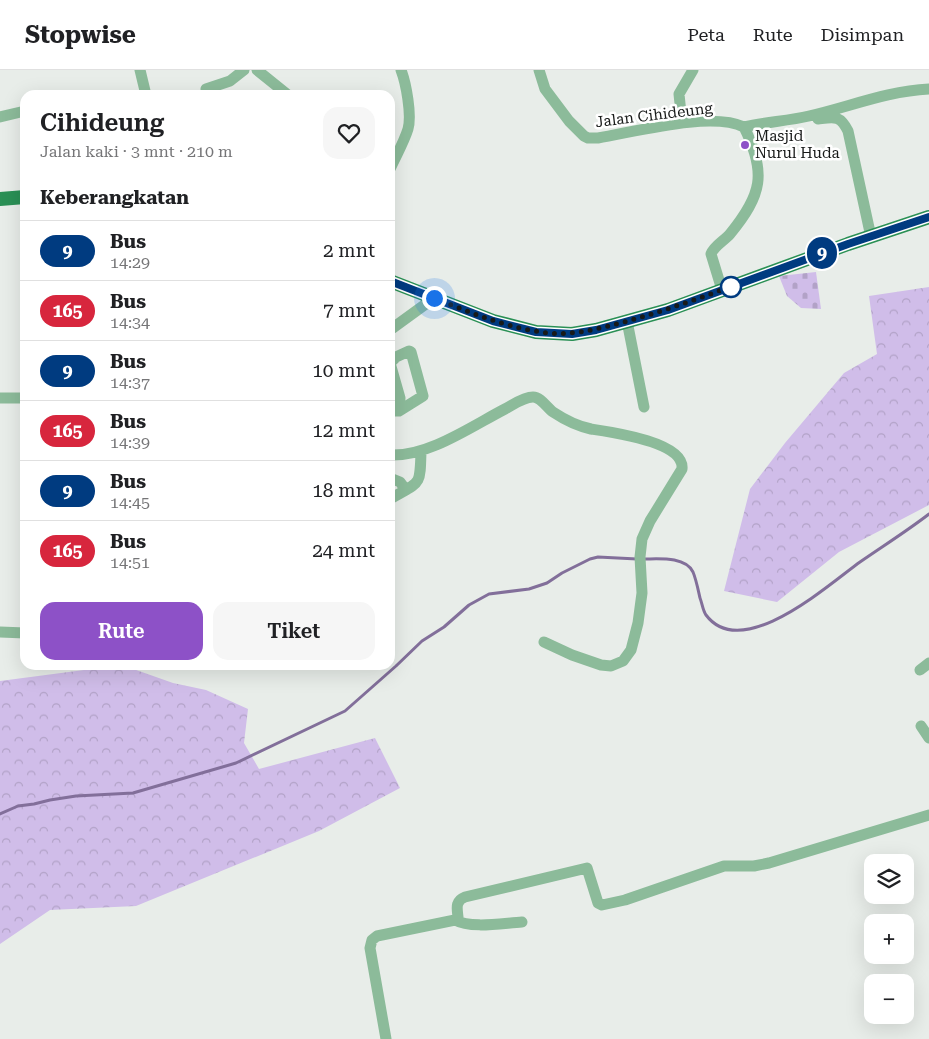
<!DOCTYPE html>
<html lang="id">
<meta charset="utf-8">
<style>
:root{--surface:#fff;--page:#f6f6f6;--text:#202124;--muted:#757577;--line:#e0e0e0;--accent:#8d51c7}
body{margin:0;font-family:"Roboto Serif",serif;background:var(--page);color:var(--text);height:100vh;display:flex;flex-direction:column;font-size:19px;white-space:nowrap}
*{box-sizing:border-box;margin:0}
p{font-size:16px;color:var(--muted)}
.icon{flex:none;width:28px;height:28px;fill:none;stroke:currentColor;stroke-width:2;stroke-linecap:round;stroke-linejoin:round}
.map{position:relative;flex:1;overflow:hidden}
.panel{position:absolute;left:20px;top:20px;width:375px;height:580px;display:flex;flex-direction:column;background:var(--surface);border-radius:15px;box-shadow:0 5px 20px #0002}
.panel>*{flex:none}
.badge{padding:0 10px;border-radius:16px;font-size:18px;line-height:32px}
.buttons{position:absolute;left:864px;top:784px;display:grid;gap:10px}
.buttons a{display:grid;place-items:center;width:50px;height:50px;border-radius:10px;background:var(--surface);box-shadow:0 5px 20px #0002;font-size:25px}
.you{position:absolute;width:25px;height:25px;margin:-12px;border:4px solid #fff;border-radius:50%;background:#1a73e8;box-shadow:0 0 0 8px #1a73e833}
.map>.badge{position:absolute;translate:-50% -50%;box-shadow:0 0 0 2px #fff}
h2{padding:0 20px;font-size:19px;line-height:45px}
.round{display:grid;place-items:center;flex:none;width:52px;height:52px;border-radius:15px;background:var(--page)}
.overview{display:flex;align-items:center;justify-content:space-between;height:85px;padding:0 20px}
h1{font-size:24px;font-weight:600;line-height:38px}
.action{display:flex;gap:10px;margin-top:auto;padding:10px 20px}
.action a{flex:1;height:58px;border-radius:15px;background:var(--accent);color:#fff;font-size:20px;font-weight:600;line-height:58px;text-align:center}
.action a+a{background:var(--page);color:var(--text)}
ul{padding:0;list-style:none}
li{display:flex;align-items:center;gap:15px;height:60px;padding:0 20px;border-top:1px solid var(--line)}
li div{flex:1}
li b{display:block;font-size:19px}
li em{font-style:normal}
li .badge{min-width:55px;font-weight:700;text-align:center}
header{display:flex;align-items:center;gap:30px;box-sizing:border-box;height:70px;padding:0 25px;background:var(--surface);border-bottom:1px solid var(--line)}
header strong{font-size:24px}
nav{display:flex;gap:28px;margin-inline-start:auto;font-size:18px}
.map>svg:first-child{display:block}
</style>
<header>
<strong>Stopwise</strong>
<nav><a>Peta</a><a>Rute</a><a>Disimpan</a></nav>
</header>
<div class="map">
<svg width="929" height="969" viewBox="0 0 929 969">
<defs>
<pattern id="forest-crowns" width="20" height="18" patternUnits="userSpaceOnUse" patternTransform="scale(1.25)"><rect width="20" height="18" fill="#d0bde9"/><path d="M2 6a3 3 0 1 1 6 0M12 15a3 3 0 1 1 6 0" fill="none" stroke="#b2a2c7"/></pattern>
<pattern id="cemetery-stones" width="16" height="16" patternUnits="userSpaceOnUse" patternTransform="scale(1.25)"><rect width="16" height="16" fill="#d0bde9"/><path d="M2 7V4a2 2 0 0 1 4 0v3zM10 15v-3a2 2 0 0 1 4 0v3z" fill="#b2a2c7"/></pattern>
</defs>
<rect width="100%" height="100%" fill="#e8ede9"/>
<path fill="url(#forest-crowns)" d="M929,217V435L839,482L777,532L724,521L750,419L785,373L844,303L877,284L869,226Z
M122,595L173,613L206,620L248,639L244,673L259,699L375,668L400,718L319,761L136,836L50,840L0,874V611Z"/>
<path fill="url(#cemetery-stones)" d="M816,202L821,239L801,238L787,226L779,206Z"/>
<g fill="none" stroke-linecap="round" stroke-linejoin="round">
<path stroke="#826f9a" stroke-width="3" d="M644,489C658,489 685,486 693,502C696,509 698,519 700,528C702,533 703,541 706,545C742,593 828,515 860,492C883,476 907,461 929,444
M0,744L18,736L34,734L50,730L76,726L133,723L236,693L345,641L396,596L422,571L444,557L469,535L489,524L529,519L547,513L562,503L590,489L598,487L637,489"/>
<path stroke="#8cbb9a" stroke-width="11" d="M140,0L146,25
M257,0L288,25
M539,0L545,19L569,51L584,66L588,68H598C635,62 711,41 744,57C767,103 762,125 730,164C724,171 714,176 711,184L722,220
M206,19L230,11L244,0
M0,47L25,41
M818,49C835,47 840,45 848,61L871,167
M682,53L679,24L693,0
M744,57C765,52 788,51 809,46C849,37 887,21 929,19
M390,99C396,86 404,72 408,59C412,45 406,13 401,0
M627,251L644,337
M390,260L434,228
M0,328H25
M390,341H399L423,326L411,282L409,281L396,287L390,293L400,328L399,341
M390,385C428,387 472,356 505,339C513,335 523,327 533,327C541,327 547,338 553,342C565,350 577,356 591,359C611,362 685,372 682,399L650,451L642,469L640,487L642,523L638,553L631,580L623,591L611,596L601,595L572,585L544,572
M390,408L400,412L406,420
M390,429C421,411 420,417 421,381
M0,562L25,563
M920,600L929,593
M921,656L929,668
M455,850C471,859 503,853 522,852
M386,969L370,878L372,870L377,866L455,850L458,847C457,838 455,831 465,827L587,798L598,833L602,835L625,830L724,796H754L769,793L929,745"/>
<path stroke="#2a9055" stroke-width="14" d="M0,129L25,127
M390,211L493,251L536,262L572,264L596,260L668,240L848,174L929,147"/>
</g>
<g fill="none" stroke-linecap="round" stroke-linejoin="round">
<defs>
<path id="line" d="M390,211L493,251L536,262L572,264L596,260L668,240L848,174L929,147"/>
</defs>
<use href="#line" stroke="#fff" stroke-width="11"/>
<use href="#line" stroke="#003b80" stroke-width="8"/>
<path stroke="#181a19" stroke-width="5" stroke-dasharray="0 9" d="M434,228C467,241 499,255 535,261C567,268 597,259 628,251C663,241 698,229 732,216L731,217"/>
</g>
<circle fill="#8d51c7" stroke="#fff" stroke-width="2" cx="745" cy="75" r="5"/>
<circle fill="#fff" stroke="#003b80" stroke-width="2.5" cx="731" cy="217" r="10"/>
<g text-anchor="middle" stroke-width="5" stroke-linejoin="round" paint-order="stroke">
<g font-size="15" fill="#181a19" stroke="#fff">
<text transform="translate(654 45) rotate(-7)" y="5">Jalan Cihideung</text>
</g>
<g font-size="15" fill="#181a19" stroke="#fff" text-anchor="start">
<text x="755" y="71">Masjid<tspan x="755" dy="17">Nurul Huda</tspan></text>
</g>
</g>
</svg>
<div class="buttons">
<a><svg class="icon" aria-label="layers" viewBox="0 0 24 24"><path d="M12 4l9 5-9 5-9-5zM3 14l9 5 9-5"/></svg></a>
<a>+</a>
<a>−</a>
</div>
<div class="you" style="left:434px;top:228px"></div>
<b class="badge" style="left:822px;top:183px;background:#003b80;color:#fff">9</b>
<section class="panel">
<div class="overview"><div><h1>Cihideung</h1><p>Jalan kaki · 3 mnt · 210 m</p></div><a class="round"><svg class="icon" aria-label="heart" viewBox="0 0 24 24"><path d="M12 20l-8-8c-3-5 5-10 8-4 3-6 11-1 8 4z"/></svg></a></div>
<h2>Keberangkatan</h2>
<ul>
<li><span class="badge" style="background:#003b80;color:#fff">9</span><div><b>Bus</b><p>14:29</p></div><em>2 mnt</em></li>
<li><span class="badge" style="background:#d7263d;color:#fff">165</span><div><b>Bus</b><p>14:34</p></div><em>7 mnt</em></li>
<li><span class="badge" style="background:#003b80;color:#fff">9</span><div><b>Bus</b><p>14:37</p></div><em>10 mnt</em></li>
<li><span class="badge" style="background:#d7263d;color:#fff">165</span><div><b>Bus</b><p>14:39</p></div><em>12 mnt</em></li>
<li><span class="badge" style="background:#003b80;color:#fff">9</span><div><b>Bus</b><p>14:45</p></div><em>18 mnt</em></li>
<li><span class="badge" style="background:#d7263d;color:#fff">165</span><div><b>Bus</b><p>14:51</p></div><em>24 mnt</em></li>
</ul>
<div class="action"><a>Rute</a><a>Tiket</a></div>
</section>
</div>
